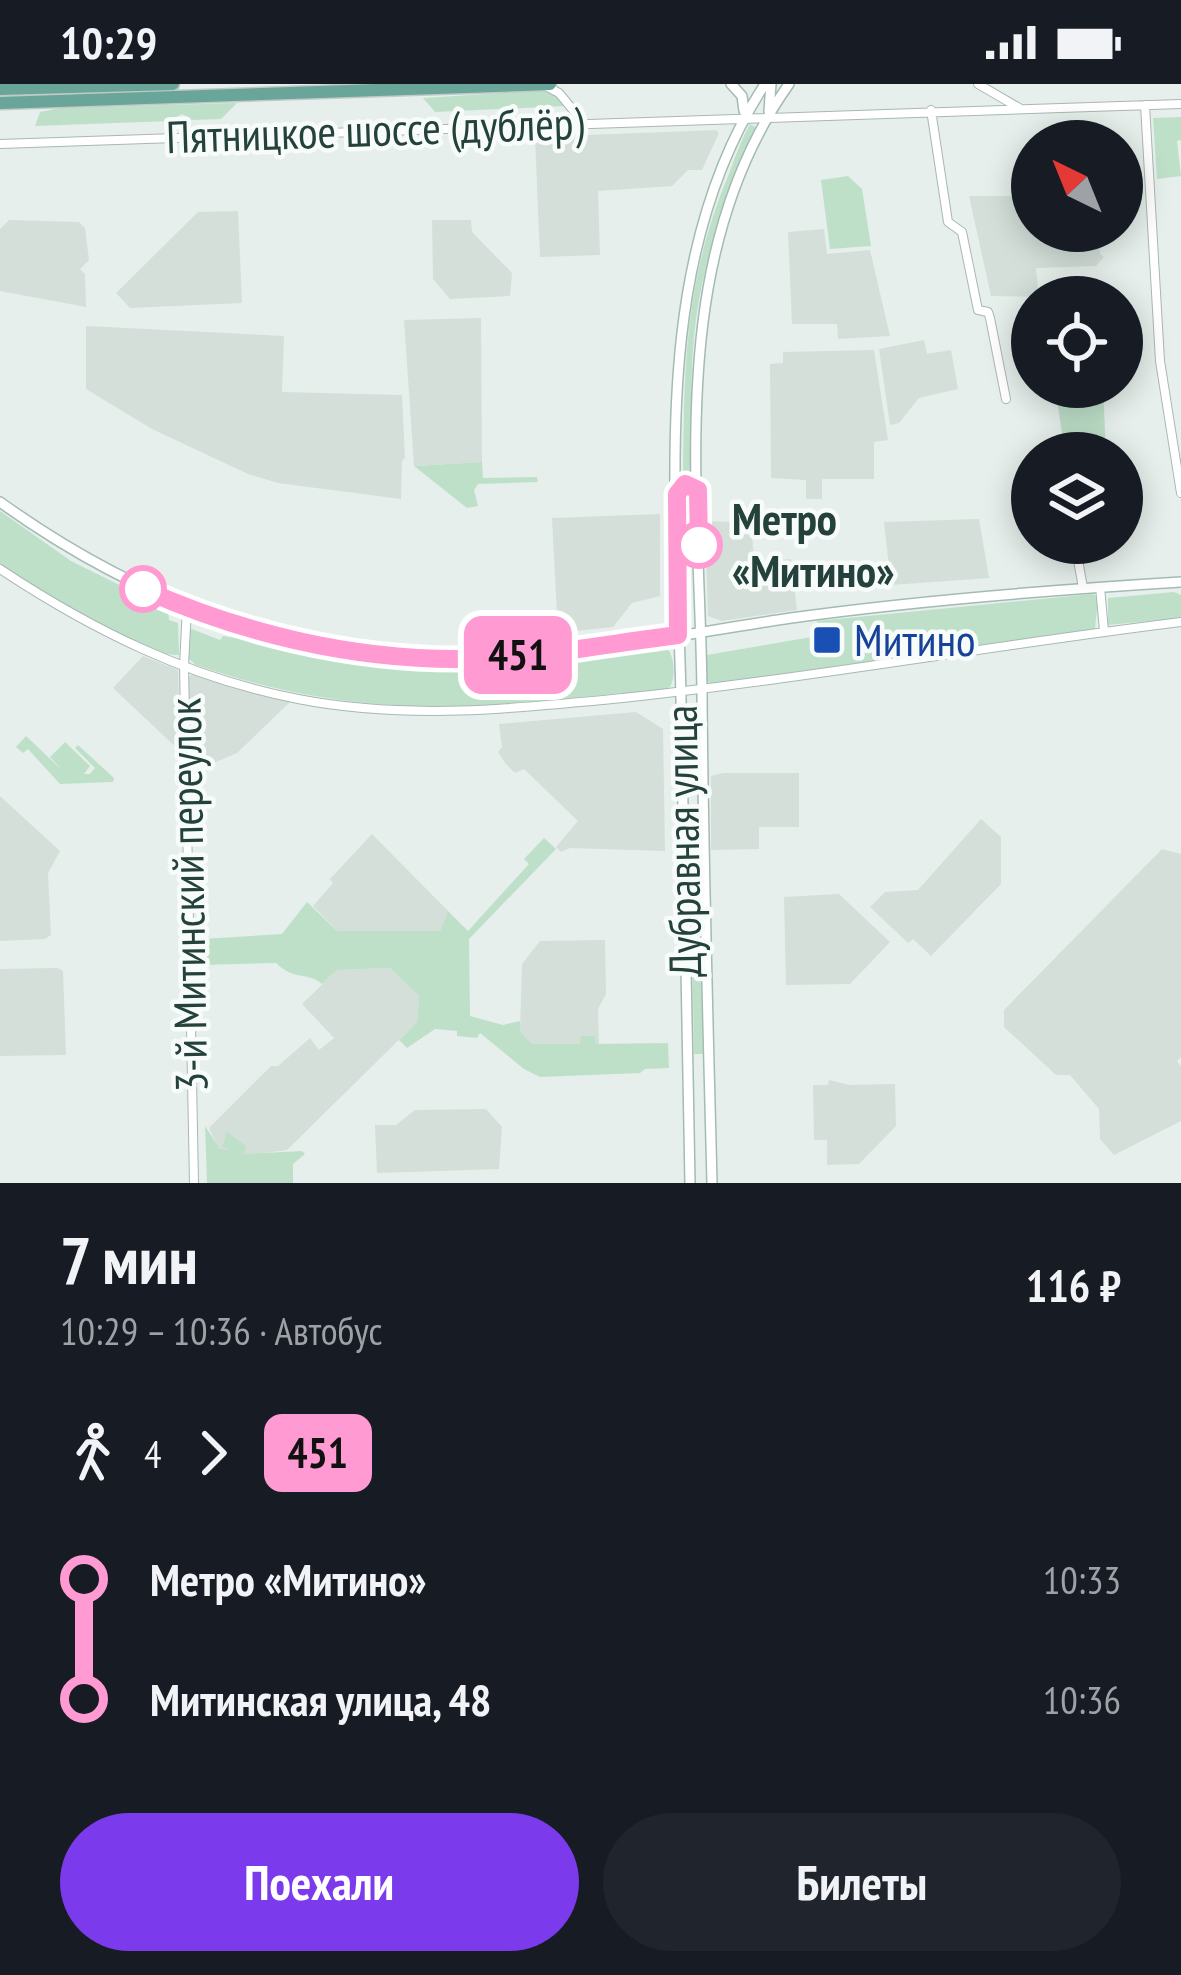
<!DOCTYPE html>
<html lang="ru">
<meta charset="utf-8">
<style>
:root{--surface:#171b24;--page:#20242c;--text:#f1f3f6;--muted:#9ea1a6;--accent:#7c3aed}
body{margin:0;font-family:"PT Sans Narrow",sans-serif;background:var(--page);color:var(--text);height:100vh;display:flex;flex-direction:column;font-size:45px;white-space:nowrap}
*{box-sizing:border-box;margin:0}
p{font-size:39px;color:var(--muted)}
.icon{flex:none;width:66px;height:66px;fill:none;stroke:currentColor;stroke-width:2;stroke-linecap:round;stroke-linejoin:round}
.map{position:relative;height:1099px;overflow:hidden}
.panel{display:flex;flex-direction:column;background:var(--surface);flex:1}
.panel>*{flex:none}
.badge{padding:0 24px;border-radius:18px;font-size:42px;line-height:78px}
.needle{width:78px;rotate:317deg}
.fabs{position:absolute;left:1011px;top:36px;display:grid;gap:24px}
.fabs a{display:grid;place-items:center;width:132px;height:132px;border-radius:50%;background:var(--surface);box-shadow:0 6px 30px #0003;font-size:60px}
.map>.badge{position:absolute;translate:-50% -50%;box-shadow:0 0 0 6px #fff}
.legs{display:flex;align-items:center;gap:18px;height:132px;padding:0 60px;font-size:39px}
.legs p{margin-inline-start:auto}
.head{display:flex;align-items:center;justify-content:space-between;height:204px;padding:0 60px}
h1{font-size:66px;font-weight:600;line-height:90px}
.primary-button{display:flex;gap:24px;margin-top:auto;padding:24px 60px}
.primary-button a{flex:1;height:138px;border-radius:72px;background:var(--accent);color:#fff;font-size:48px;font-weight:600;line-height:138px;text-align:center}
.primary-button a+a{background:var(--page);color:var(--text)}
ul{padding:0 60px;list-style:none}
li{display:flex;align-items:center;gap:42px;height:120px;font-size:45px}
li i{display:grid;place-items:center;width:18px;height:100%;margin:0 15px;background:currentColor}
li i::after{content:'';width:30px;height:30px;margin:-15px;border:9px solid;border-radius:50%;background:var(--surface)}
li p{margin-inline-start:auto}
li:first-child i{background:linear-gradient(#0000 50%,currentColor 0)}
li:last-child i{background:linear-gradient(currentColor 50%,#0000 0)}
.status{display:flex;justify-content:space-between;align-items:center;height:84px;padding:0 60px;background:var(--surface);direction:ltr}
.status svg{height:33px;fill:currentColor}
.map>svg:first-child{display:block}
</style>
<div class="status"><b>10:29</b><svg viewBox="0 0 49 12"><path d="M0 12V9h3v3zM5 12V6h3v6zM10 12V3h3v9zM15 12V0h3v12zM26 1h20v11H26zM47 4h2v5h-2z"/></svg></div>
<div class="map">
<svg width="1181" height="1099" viewBox="0 0 1181 1099">
<rect width="100%" height="100%" fill="#e6efeb"/>
<path fill="#d4dfda" d="M716,46L719,49L702,86H688L672,102L598,107L600,171L540,173L535,53Z
M969,112H1032V147H1100V170L1104,173L1096,182L1036,184L1039,213L991,212Z
M238,127L242,219L130,224L116,209L198,128Z
M9,136L79,138L85,144L89,176L80,185L85,190L86,223L0,207V145Z
M432,136H471L472,148L512,189L510,212L450,215L433,195Z
M824,145L827,170L870,166L890,252L838,255L837,240H792L788,148Z
M481,234L482,378L414,382L404,236Z
M86,242L284,252L282,308L402,311L405,374L402,377L401,415L278,399L248,390L152,345L86,305Z
M924,256L927,270L951,266L958,305L919,314L899,339L890,341L879,265Z
M874,266L888,356L874,358V395H822V415H806V396L771,394L770,280L783,279V268Z
M660,430V512L632,519L613,543L558,549L552,434Z
M979,435L989,494L891,501L884,438Z
M705,437L734,438L741,450L752,451L754,475L758,478L791,475L797,526L722,537L708,532Z
M143,572L178,586L181,668L113,604Z
M193,589L290,618L237,669L190,689L188,594Z
M636,628L663,645L665,767L570,764L561,768L556,763L578,737L524,685L515,689L505,679L498,668L502,663L499,640Z
M723,689H799V743H759V765L711,766V692Z
M0,712L60,767L48,789L51,851L45,855L0,857Z
M981,735L1001,753V800L931,872L913,855L908,859L870,823L885,808L918,806Z
M372,750L448,827L440,847H337L313,822L333,799L330,795Z
M1162,765L1181,770V973L1177,977L1181,983V1037L1114,1071L1100,1055L1099,1025L1070,991H1056L1004,943V926Z
M839,810L890,858L850,900L786,901L784,813Z
M605,856L606,910L598,925L599,960H532L520,947L522,880L540,857Z
M57,884L63,887L66,971L0,972V885Z
M390,884L419,912L417,938L287,1066L251,1071L219,1065L209,1044L271,982H278L310,954L319,966L334,954L302,920L337,886Z
M829,996L850,1001L895,1000L896,1042L859,1080L827,1081V1056H814L813,1001H828Z
M486,1025L502,1043L499,1085L377,1089L375,1041H396L415,1026Z"/>
<path fill="#bee0c9" d="M552,6L566,22L435,28L423,14Z
M237,19L221,35L192,36L182,30L170,37L35,42L40,28L60,24Z
M1181,33V56L1177,57L1181,92L1157,95L1153,34Z
M750,40L757,44C735,98 711,152 700,211C688,272 692,335 692,396L683,397C684,285 684,198 728,92C735,74 741,56 750,40Z
M848,92L862,105L871,162L830,165L821,96Z
M1055,303H1103L1106,369H1065Z
M482,378L483,394L537,393L538,398L478,400L474,406L478,422L467,424L414,382Z
M0,427L71,477L168,525L169,536L178,539L179,571C134,572 40,506 0,480Z
M1174,508L1181,511V534L1108,541V514Z
M1093,510L1098,514L1095,545L711,600L707,597V571L818,552L817,537Z
M189,544L220,556L223,552L425,582L501,580L665,562C675,571 676,592 670,603L663,606C491,625 364,639 196,581L189,575Z
M26,652L63,687L50,673L65,658L90,682L84,690H90L95,684L75,664L78,661L114,694L113,698L60,700L28,665L23,669L16,663Z
M693,753L698,755L703,970H694L690,756Z
M544,754L556,765L469,855L470,932L503,941L520,937V947L532,960H580L581,952H595L596,960L668,959L669,984L645,985L640,989L540,993L524,985L480,949L477,954L457,952V947L435,945L407,964L399,956L417,938L419,912L390,884L337,886L322,900C310,888 294,897 276,879L203,881L202,855L282,850L307,818L337,847H440L448,827L468,847L529,780L524,775Z
M205,1042L220,1065L230,1066L222,1063L227,1048L246,1062L244,1070L302,1067L305,1070L293,1080V1099H207Z"/>
<g fill="none" stroke-linecap="round" stroke-linejoin="round">
<defs>
<path id="minor" d="M978,0L1021,25
M544,1L559,9L583,38
M1145,21L1160,277L1181,409
M931,26L948,138L962,148L978,226L988,228L990,234L1006,315
M0,60L1181,20
M1018,398L1021,410L1032,413
M677,409L688,400L698,408
M1075,459L1083,504
M0,485C92,546 189,594 298,615C406,636 514,625 623,614C810,594 995,561 1181,538
M1100,503L1104,547
M187,524L184,581L194,1099"/>
<path id="secondary" d="M731,0L742,12L744,27
M769,27L771,0
M0,418C135,515 289,575 457,575C568,575 682,550 791,534C920,516 1051,506 1181,498
M690,1099C687,938 684,776 681,615C677,412 648,178 765,0
M712,1099C708,936 703,772 702,609C700,406 664,176 789,0"/>
<path id="primary" d="M0,5L173,0
M0,19L550,0"/>
</defs>
<use href="#minor" stroke="#a8b8b3" stroke-width="10"/>
<use href="#secondary" stroke="#a3bbb4" stroke-width="12"/>
<use href="#primary" stroke="#c2cac8" stroke-width="15"/>
<use href="#minor" stroke="#fff" stroke-width="8"/>
<use href="#secondary" stroke="#fff" stroke-width="9"/>
<use href="#primary" stroke="#69a598" stroke-width="12"/>
</g>
<g fill="none" stroke-linecap="round" stroke-linejoin="round">
<defs>
<path id="line-1" d="M143,505C241,549 349,575 457,575C531,575 605,560 678,551L677,410L685,400L698,406L699,461"/>
</defs>
<use href="#line-1" stroke="#fff" stroke-width="27"/>
<use href="#line-1" stroke="#ff9ad2" stroke-width="18"/>
</g>
<g fill="#fff" stroke="#ff9ad2" stroke-width="6">
<circle cx="699" cy="461" r="21"/>
<circle cx="143" cy="505" r="21"/>
</g>
<rect fill="#1a4fb4" stroke="#f7fbf9" stroke-width="4.5" x="812" y="541" width="30" height="30" rx="6"/>
<g text-anchor="middle" stroke-width="9" stroke-linejoin="round" paint-order="stroke">
<g font-size="45" fill="#24423b" stroke="#f7fbf9">
<text transform="translate(375 46) rotate(-2)" y="16">Пятницкое шоссе (дублёр)</text>
<text transform="translate(683 757) rotate(-91)" y="16">Дубравная улица</text>
<text transform="translate(188 811) rotate(-91)" y="16">3-й Митинский переулок</text>
</g>
<g font-size="45" font-weight="bold" fill="#24423b" stroke="#f7fbf9" text-anchor="start">
<text x="732" y="451">Метро<tspan x="732" dy="52">«Митино»</tspan></text>
</g>
<g font-size="45" fill="#164399" stroke="#f7fbf9" text-anchor="start">
<text x="854" y="572">Митино</text>
</g>
</g>
</svg>
<div class="fabs">
<a><svg class="needle" viewBox="-14 -14 28 28"><path d="M0-13l5 13h-10z" fill="#e53935"/><path d="M0 13l5-13h-10z" fill="#9ea1a6"/></svg></a>
<a><svg class="icon" aria-label="locate" viewBox="0 0 24 24"><circle cx="12" cy="12" r="6"/><path d="M12 2v4M12 18v4M2 12h4M18 12h4"/></svg></a>
<a><svg class="icon" aria-label="layers" viewBox="0 0 24 24"><path d="M12 4l9 5-9 5-9-5zM3 14l9 5 9-5"/></svg></a>
</div>
<b class="badge" style="left:518px;top:571px;background:#ff9ad2;color:#111">451</b>
</div>
<section class="panel">
<div class="head"><div><h1>7 мин</h1><p>10:29 – 10:36 · Автобус</p></div><b>116 ₽</b></div>
<div class="legs"><svg class="icon" aria-label="walk" viewBox="0 0 24 24"><circle cx="13" cy="4" r="2"/><path d="M13 8l-2 6 4 7M11 14l-3 7M7 12l3-4h3l4 4"/></svg>4<svg class="icon" aria-label="forward" viewBox="0 0 24 24"><path d="M9 5l7 7-7 7"/></svg><b class="badge" style="background:#ff9ad2;color:#111">451</b></div>
<ul>
<li><i style="color:#ff9ad2"></i><b>Метро «Митино»</b><p>10:33</p></li>
<li><i style="color:#ff9ad2"></i><b>Митинская улица, 48</b><p>10:36</p></li>
</ul>
<div class="primary-button"><a>Поехали</a><a>Билеты</a></div>
</section>
